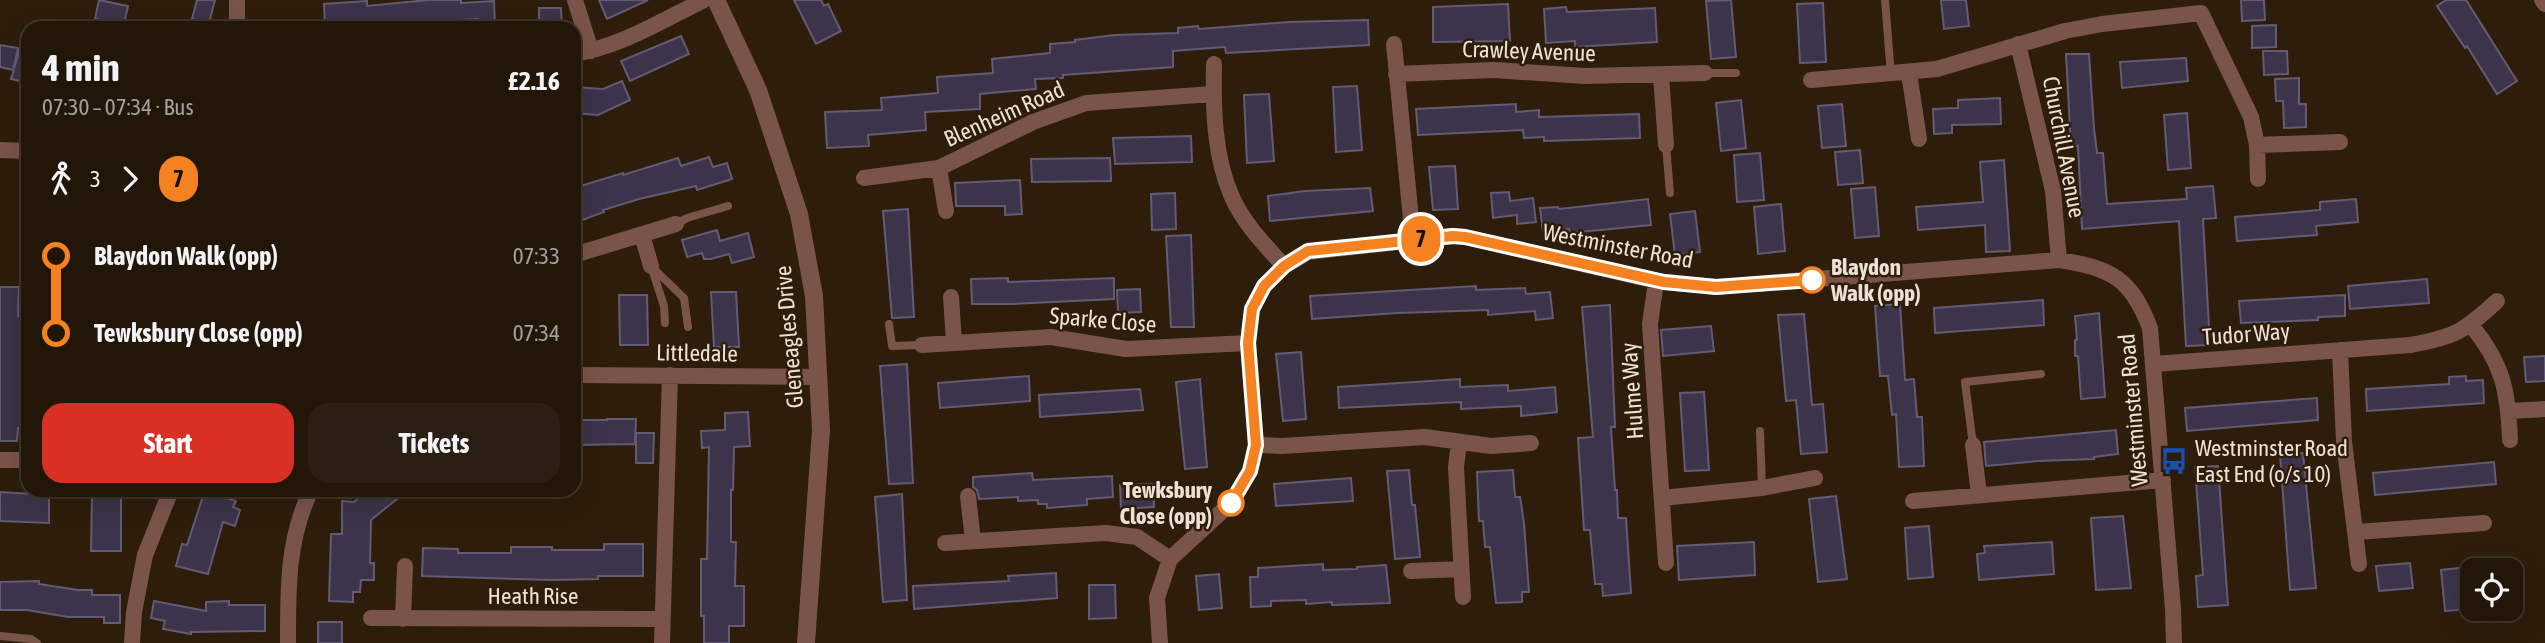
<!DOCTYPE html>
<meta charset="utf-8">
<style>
:root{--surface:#221608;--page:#2a1f12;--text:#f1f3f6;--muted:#a29f9c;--line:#3f3529;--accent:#d93025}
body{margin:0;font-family:"Asap Condensed",sans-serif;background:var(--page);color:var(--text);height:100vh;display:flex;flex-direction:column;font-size:26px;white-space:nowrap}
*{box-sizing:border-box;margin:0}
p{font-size:23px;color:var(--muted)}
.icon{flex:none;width:38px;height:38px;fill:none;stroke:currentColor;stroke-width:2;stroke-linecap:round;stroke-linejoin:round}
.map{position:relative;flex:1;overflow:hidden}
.side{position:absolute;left:21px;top:21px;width:560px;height:476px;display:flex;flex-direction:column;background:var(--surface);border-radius:21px;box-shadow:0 7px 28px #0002,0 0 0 2px var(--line)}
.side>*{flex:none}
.badge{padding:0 14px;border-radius:23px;font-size:24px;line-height:46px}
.tools{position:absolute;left:2460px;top:558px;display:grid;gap:14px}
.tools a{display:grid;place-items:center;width:63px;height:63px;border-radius:14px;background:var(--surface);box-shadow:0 7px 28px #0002,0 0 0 2px var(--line);font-size:35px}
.map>.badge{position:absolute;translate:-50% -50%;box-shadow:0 0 0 4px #fff}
.legs{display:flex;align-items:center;gap:10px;height:77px;padding:0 21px;font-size:23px}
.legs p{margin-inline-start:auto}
.overview{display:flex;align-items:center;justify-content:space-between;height:119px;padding:0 21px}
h1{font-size:38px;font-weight:700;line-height:52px}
.button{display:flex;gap:14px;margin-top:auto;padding:14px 21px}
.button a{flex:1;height:80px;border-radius:21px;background:var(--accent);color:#fff;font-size:28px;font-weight:700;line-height:80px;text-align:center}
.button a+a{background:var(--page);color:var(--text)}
ul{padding:0 21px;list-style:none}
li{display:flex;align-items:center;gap:24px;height:77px;font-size:26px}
li i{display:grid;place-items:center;width:10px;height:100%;margin:0 9px;background:currentColor}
li i::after{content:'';width:18px;height:18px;margin:-9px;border:5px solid;border-radius:50%;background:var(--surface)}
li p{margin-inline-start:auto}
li:first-child i{background:linear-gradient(#0000 50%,currentColor 0)}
li:last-child i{background:linear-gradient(currentColor 50%,#0000 0)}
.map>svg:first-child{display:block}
</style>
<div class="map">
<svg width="2545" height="643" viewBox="0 0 2545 643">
<rect width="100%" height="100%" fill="#2e1d0b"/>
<path fill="#3b344a" stroke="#635b74" stroke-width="2" d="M99,0L128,6L123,28H100L102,20L95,19Z
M197,0H215L209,23L192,19Z
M428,0H461V3L494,1L495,28H478V19L419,22V25L391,27L390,22L341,23V28H325L324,4L367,1V6Z
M599,0H648L607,19Z
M794,0H821L824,6L828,4L841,31L816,44Z
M1731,0L1736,57L1711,59L1706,1Z
M1941,0H1966L1969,26L1944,29Z
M2241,0H2264L2265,20L2242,21Z
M2446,0H2466L2517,81L2497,94L2467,46L2465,48L2437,6Z
M1823,3L1826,62L1800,63L1797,4Z
M1508,4L1510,41L1433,42V7Z
M1566,7L1567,12L1655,8L1657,42L1575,47V41L1546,43L1544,9Z
M539,8H561L562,28H539Z
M1368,20L1369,45L1226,53L1225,47L1173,51V67L1063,75V78L1035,79L1036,89L980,94V109L925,112L926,130L868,135L869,146L827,148L825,112L882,110L881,98L938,93L937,77L993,73L992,59L1050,53V44L1075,42V40L1115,35L1178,33V28L1198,26L1199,29L1289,22Z
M2276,25V47L2252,48V26Z
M24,35H28V83L11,79Z
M681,36L689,54L630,81L621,61Z
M0,45L18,48L13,70L0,67Z
M2263,51H2287L2288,74L2264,75Z
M2066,54H2089L2094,128L2097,153H2103L2107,204L2187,199L2186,188L2213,186L2216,218L2203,219L2210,345L2186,346L2179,221L2082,229L2078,146L2071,147Z
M2186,58L2188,81L2122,88L2120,62Z
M2299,78V104H2306V127L2284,128L2283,101H2276L2275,79Z
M622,81L630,100L598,115L574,113V87L603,89Z
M1357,86L1362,150L1336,152L1333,87Z
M1269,94L1274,161L1247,163L1244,95Z
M2000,98L2001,124L1952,125V133L1934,134L1933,109L1958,108V100Z
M1741,100L1746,148L1721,151L1716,103Z
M1516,104V112L1539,110V117L1639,114L1640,138L1544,141V137L1524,138L1523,130L1418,135L1416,109Z
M1842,104L1846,146L1822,148L1818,106Z
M2187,113L2191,168L2168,170L2164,115Z
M1191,136L1192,162L1115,164L1113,138Z
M1860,150L1863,183L1838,185L1835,152Z
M1760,153L1764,200L1737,202L1734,155Z
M709,157L713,167L727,163L732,179L697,190L696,186L639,199L603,210L604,212L574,223V188L623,173V175L678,158L681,166Z
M1110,158L1111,181L1032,182L1031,159Z
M2004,160L2010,251L1986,252L1985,225L1918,230L1916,207L1983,202L1980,162Z
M1455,166L1458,209L1433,210L1429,167Z
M1020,180L1022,214L1005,215V206H956L955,183Z
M1875,187L1879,236L1855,238L1851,189Z
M1370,188L1373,211L1270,221L1268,196L1305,191Z
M1509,192L1510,201L1533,198L1536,222L1517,224V215L1493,218L1491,193Z
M1175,193L1176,229L1152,230L1151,194Z
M1648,199L1651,225L1570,233L1569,229L1543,232L1540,208L1558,207L1559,209Z
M2356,199L2358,222L2316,226L2317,235L2237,241L2235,217L2320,210V202Z
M1781,204L1785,251L1758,254L1754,207Z
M908,209L914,317L892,318L883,211Z
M1695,211L1700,252L1675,255L1670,214Z
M717,230L720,241L748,233L754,257L732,263L729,254L711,259H704L702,253L687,257L682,240Z
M1191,235L1194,327H1171L1166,236Z
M1008,278V282L1114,278V299L1013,304H972L971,279Z
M2427,279L2429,303L2350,309L2348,286Z
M1476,286V290L1525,288L1526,294L1550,292L1553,318L1536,320L1535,311L1488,315V310L1397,313L1312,319L1310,296Z
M0,287H19L18,316L21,315L25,391L24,428H18L17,441H0Z
M1140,289L1141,312L1118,313L1117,290Z
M711,292H736L739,347H714Z
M619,295H647L648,345H620Z
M2345,295V316L2318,317V320L2241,323L2239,301Z
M2043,300L2044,325L1935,333L1934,308Z
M1900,304L1905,380L1914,379L1917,417H1922L1924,466L1899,467L1896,414L1892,415L1888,376H1880L1875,306Z
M1610,305L1615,427H1611L1615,490H1617L1618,518H1626L1631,593L1603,596L1602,584H1595L1590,530H1584L1578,438L1593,437L1582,307Z
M2099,313L2105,397L2081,399L2078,356H2075V340H2077L2075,316Z
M1804,314L1812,405L1823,404L1827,452L1801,454L1796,400L1786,401L1778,315Z
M1711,326L1714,351L1663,356L1661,330Z
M1301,352L1306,419L1283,421L1276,354Z
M2545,356V381L2526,382L2524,357Z
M907,364L913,483L889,484L880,366Z
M1029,376L1030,401L940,408L938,383Z
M2466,376V381L2483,380L2484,403L2367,411L2366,389L2449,384V377Z
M1200,379L1207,467L1185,469L1176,382Z
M1460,379V387L1508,385V391L1555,387L1557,412L1521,416V406L1461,409V402L1339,408L1338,387Z
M1140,389L1143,410L1040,417L1039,395Z
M1704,392L1709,470L1685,471L1680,393Z
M2317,398L2318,420L2187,431L2185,408Z
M748,412L750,446L734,447L733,490H731V542H736L735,586H744V626H729V643H704V616H701V559H707L709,447L702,448L701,431L725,430V413Z
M607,419H636L635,444L574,445V420H607Z
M2116,430L2118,454L2094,457V459L2038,461L1986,466L1984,442Z
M636,433H654L653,463H636Z
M2303,453L2316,588L2290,590L2280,454Z
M2494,462L2496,484L2375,495L2373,473Z
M2218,466L2228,605L2198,607L2196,576L2203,575L2195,467Z
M1409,470L1412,505H1415L1420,557L1395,559L1387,471Z
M1513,470L1515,497H1520L1524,523L1529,592H1522V602L1496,603L1490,547H1485L1483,521H1479L1477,472Z
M1032,473L1033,480L1112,476L1113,497L1087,499V505L1047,508V504H1038V500L1018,501V497L979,499L977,490L973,487V477Z
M1351,478L1353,501L1276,506L1274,484Z
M1153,484L1154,507L1121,509L1120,485Z
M205,490H223L221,496L236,501L233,507L240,510L235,526L223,522L208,574L176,566L182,544L187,545Z
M368,490H408L371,520L370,563H374V580H361L360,592H353V602L329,601L331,534H342V501L354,502Z
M0,492L49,495V523L0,521Z
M92,494H121V551H91Z
M902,494L907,600L883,602L875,497Z
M1836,496L1847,579L1818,582L1809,499Z
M2123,516L2131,588L2096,590L2091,518Z
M1929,526L1933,577L1908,579L1905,528Z
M1754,542L1755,575L1679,580L1677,546Z
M2052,542L2054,574L1979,580L1977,554L1985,553L1984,546Z
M604,544H643V576H598V579L552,580L422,576L423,548L458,549V553H511V547H552V550H604Z
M2410,563L2413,588L2379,591L2376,566Z
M1323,564V570L1357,569V567L1386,565L1390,603L1332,605V602L1306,604V600L1271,601V606L1251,607L1250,577H1258V568Z
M2468,567L2472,609L2445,611L2441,570Z
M1056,573L1057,598L914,609L913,586L1009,581L1008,576Z
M1219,574L1222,608L1199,610L1196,576Z
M39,581V584L78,590H92V595H120V623H104V617H68L27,610H0V582Z
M1089,585H1115L1116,618L1089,619Z
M154,601L206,611V602L229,601V605H265V631L191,632V634L163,629L165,621L151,618Z
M318,622H342V643H318Z"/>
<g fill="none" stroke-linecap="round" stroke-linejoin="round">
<path stroke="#7a544a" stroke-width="8" d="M1885,0L1891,75
M1705,73H1736
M1666,145L1670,193
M676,224L687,218L728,206
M651,266L684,298L688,327
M652,269L664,306L665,323
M889,324L892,346L922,345
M1760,431L1762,488
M1973,445L1965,382L2041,374
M0,636L31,639L37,643"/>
<path stroke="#7a544a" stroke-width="16" d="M575,0L591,51
M2542,0L2545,4
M237,28V0
M1394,44L1413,240
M2018,44L2053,191L2059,260
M574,54C620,47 663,20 704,0
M1214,64C1213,108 1214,157 1232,197C1244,224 1265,245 1284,266
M1909,73L1919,139
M1396,74L1494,70L1585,76L1705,73
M1661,75L1666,145
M1811,80L1937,69L2065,31L2102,24L2201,13L2251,117L2257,145L2258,179
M2257,145L2340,142
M0,150L28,151
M939,168L946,211
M864,178L939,168L1033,122L1086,103L1213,94
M642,235L651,266
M574,255L676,224
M1656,281L1650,324L1666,563
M951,297L954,342
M2471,325C2503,364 2508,390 2510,440
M922,345L1051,337L1126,349L1248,343
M2340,350L2344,442L2359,564
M2154,364L2410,345C2455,337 2463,332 2497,301
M574,375L819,377
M2509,411L2545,409
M1459,443L1456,467L1463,597
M1256,445L1282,446L1425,437L1491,446L1531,443
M1973,445L1979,494
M0,460H28
M968,496L973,541
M1662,498L1762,488L1815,478
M1913,501L2163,480
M2356,532L2484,523
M945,543L1106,533L1137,537L1170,559
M1411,571L1461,569
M371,618L662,619
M403,619L405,566
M132,643L134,612L145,555L171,490
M288,643C288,589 287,540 311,490
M662,643L670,375
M1160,643L1157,598L1170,559L1231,503L1250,471L1256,445L1248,343L1252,309L1264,286L1284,266L1308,252L1453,236L1465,237L1656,281L1716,287L2059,260C2111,268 2131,278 2150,328L2173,609L2174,643"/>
<path stroke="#7a544a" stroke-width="18" d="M716,0L758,90L799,214L814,296L821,430L806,643"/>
</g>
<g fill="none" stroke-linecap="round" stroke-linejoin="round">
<defs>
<path id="line-1" d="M1231,503L1250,471L1256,445L1248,343L1252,309L1264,286L1284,266L1308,251L1453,236L1465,237L1664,282L1716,287L1812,280"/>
</defs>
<use href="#line-1" stroke="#fff" stroke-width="16"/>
<use href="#line-1" stroke="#f58220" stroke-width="10"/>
</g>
<defs>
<symbol id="bus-bare" viewBox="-9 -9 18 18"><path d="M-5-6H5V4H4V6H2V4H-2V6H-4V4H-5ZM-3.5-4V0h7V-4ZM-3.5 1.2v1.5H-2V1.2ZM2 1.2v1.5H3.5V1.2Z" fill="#1a4fb4" stroke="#2e1d0b" stroke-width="2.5" paint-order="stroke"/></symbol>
</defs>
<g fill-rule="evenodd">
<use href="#bus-bare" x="2155" y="442" width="38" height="38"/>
</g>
<g fill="#fff" stroke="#f58220" stroke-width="3.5">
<circle cx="1812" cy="280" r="12"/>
<circle cx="1231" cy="503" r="12"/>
</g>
<g text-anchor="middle" stroke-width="5" stroke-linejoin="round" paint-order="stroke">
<g font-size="23" fill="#ede0d5" stroke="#2e1d0b">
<text transform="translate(1529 51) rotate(2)" y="8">Crawley Avenue</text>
<text transform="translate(1004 114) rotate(-24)" y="8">Blenheim Road</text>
<text transform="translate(2064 147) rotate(79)" y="8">Churchill Avenue</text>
<text transform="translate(1618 246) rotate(11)" y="8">Westminster Road</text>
<text transform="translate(1103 320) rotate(5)" y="8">Sparke Close</text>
<text transform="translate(2246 334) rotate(-4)" y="8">Tudor Way</text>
<text transform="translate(789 337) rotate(-95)" y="8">Gleneagles Drive</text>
<text transform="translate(697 353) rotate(1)" y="8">Littledale</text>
<text transform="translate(1632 391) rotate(-94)" y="8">Hulme Way</text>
<text transform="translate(2133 410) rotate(-95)" y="8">Westminster Road</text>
<text x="533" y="604">Heath Rise</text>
</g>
<g font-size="23" font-weight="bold" fill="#ede0d5" stroke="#2e1d0b" text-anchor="start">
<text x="1831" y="275">Blaydon<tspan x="1831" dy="26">Walk (opp)</tspan></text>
<text x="1212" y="498" text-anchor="end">Tewksbury<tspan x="1212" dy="26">Close (opp)</tspan></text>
</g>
<g font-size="23" fill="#ede0d5" stroke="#2e1d0b" text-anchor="start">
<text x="2195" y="456">Westminster Road<tspan x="2195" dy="26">East End (o/s 10)</tspan></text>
</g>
</g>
</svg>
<div class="tools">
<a><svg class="icon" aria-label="locate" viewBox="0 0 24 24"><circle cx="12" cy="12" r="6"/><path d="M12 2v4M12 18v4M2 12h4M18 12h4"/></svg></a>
</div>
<b class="badge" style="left:1421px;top:239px;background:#f58220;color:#111">7</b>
<section class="side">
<div class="overview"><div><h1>4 min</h1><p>07:30 – 07:34 · Bus</p></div><b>£2.16</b></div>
<div class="legs"><svg class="icon" aria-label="walk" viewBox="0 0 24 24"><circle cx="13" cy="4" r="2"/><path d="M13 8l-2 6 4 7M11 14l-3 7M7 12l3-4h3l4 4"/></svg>3<svg class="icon" aria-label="forward" viewBox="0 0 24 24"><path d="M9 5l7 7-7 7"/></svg><b class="badge" style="background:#f58220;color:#111">7</b></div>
<ul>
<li><i style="color:#f58220"></i><b>Blaydon Walk (opp)</b><p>07:33</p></li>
<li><i style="color:#f58220"></i><b>Tewksbury Close (opp)</b><p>07:34</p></li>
</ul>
<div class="button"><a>Start</a><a>Tickets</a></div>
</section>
</div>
